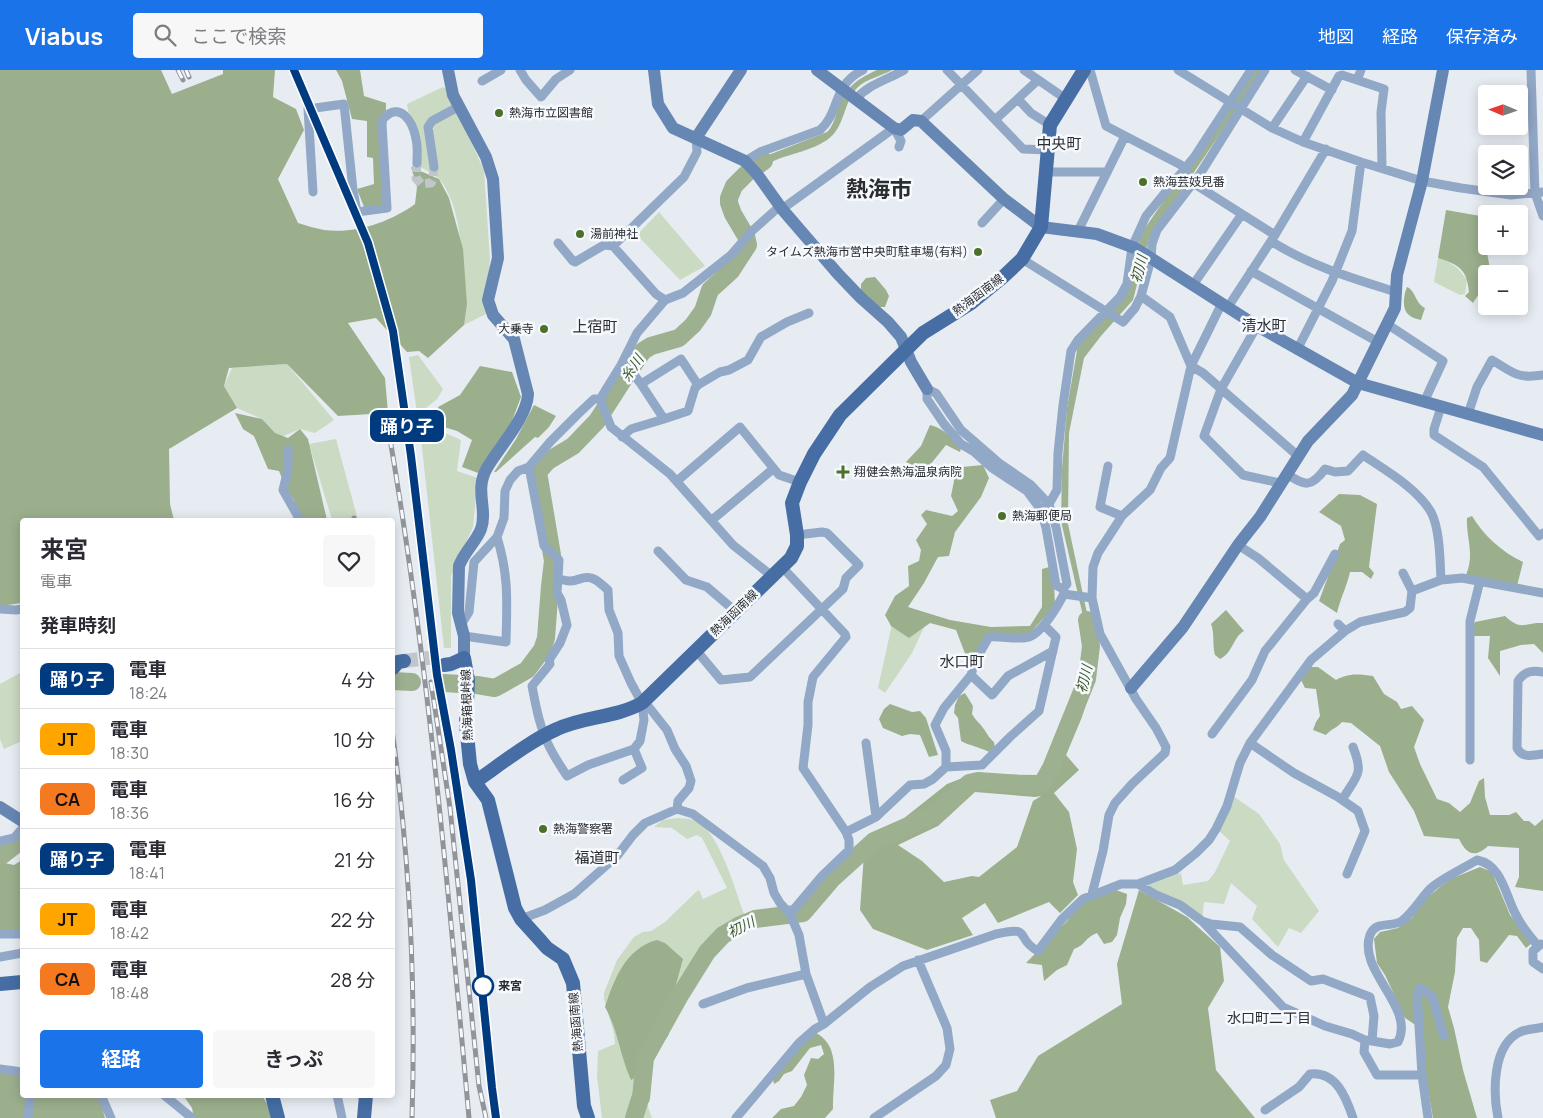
<!DOCTYPE html>
<html lang="ja">
<meta charset="utf-8">
<style>
:root{--surface:#fff;--page:#f7f7f7;--text:#2b2b33;--muted:#7c7c81;--line:#e1e1e2;--accent:#1a73e8}
body{margin:0;font-family:Manrope,"Noto Sans JP",sans-serif;background:var(--page);color:var(--text);height:100vh;display:flex;flex-direction:column;font-size:19px;white-space:nowrap}
*{box-sizing:border-box;margin:0}
p{font-size:16px;color:var(--muted)}
.icon{flex:none;width:28px;height:28px;fill:none;stroke:currentColor;stroke-width:2;stroke-linecap:round;stroke-linejoin:round}
.map{position:relative;flex:1;overflow:hidden}
.side{position:absolute;left:20px;top:448px;width:375px;height:580px;display:flex;flex-direction:column;background:var(--surface);border-radius:5px;box-shadow:0 2px 12px #0003}
.side>*{flex:none}
.badge{padding:0 10px;border-radius:8px;font-size:18px;line-height:32px}
.needle{width:32px;rotate:272deg}
.tools{position:absolute;left:1478px;top:15px;display:grid;gap:10px}
.tools a{display:grid;place-items:center;width:50px;height:50px;border-radius:5px;background:var(--surface);box-shadow:0 2px 12px #0003;font-size:25px}
.map>.badge{position:absolute;translate:-50% -50%;box-shadow:0 0 0 2px #fff}
h2{padding:0 20px;font-size:19px;line-height:45px}
.round{display:grid;place-items:center;flex:none;width:52px;height:52px;border-radius:5px;background:var(--page)}
.summary{display:flex;align-items:center;justify-content:space-between;height:85px;padding:0 20px}
h1{font-size:24px;font-weight:700;line-height:38px}
.button{display:flex;gap:10px;margin-top:auto;padding:10px 20px}
.button a{flex:1;height:58px;border-radius:5px;background:var(--accent);color:#fff;font-size:20px;font-weight:700;line-height:58px;text-align:center}
.button a+a{background:var(--page);color:var(--text)}
ul{padding:0;list-style:none}
li{display:flex;align-items:center;gap:15px;height:60px;padding:0 20px;border-top:1px solid var(--line)}
li div{flex:1}
li b{display:block;font-size:19px}
li em{font-style:normal}
li .badge{min-width:55px;font-weight:700;text-align:center}
header{display:flex;align-items:center;gap:30px;box-sizing:border-box;height:70px;padding:0 25px;background:var(--accent);color:#fff}
header strong{font-size:24px}
nav{display:flex;gap:28px;margin-inline-start:auto;font-size:18px}
.search{width:350px;height:45px;background:var(--page);display:flex;align-items:center;gap:12px;box-sizing:border-box;padding:0 18px;border-radius:5px;color:var(--muted);font-size:19px}
.map>svg:first-child{display:block}
</style>
<header>
<strong>Viabus</strong>
<div class="search"><svg class="icon" aria-label="search" viewBox="0 0 24 24"><circle cx="10" cy="10" r="6"/><path d="M15 15l6 6"/></svg>ここで検索</div>
<nav><a>地図</a><a>経路</a><a>保存済み</a></nav>
</header>
<div class="map">
<svg width="1543" height="1048" viewBox="0 0 1543 1048">
<rect width="100%" height="100%" fill="#e7ecf3"/>
<path fill="#cbdac2" d="M443,17L449,20L484,101L490,189L486,244L464,255C463,216 466,141 440,110C434,103 422,98 414,94L412,61L407,34Z
M659,142L705,196L680,210L637,165Z
M1438,188C1454,194 1457,196 1467,210L1465,224L1460,225L1434,212Z
M418,285L443,319L437,329L426,338L436,372L445,363L461,370L457,401L478,408L473,457L451,506V578H444L422,378L409,287Z
M287,294L334,350L315,363L300,359L279,368L262,349L237,338L224,316L232,298Z
M336,369L358,450H332L309,374Z
M894,545L926,553L912,583L885,623L878,618Z
M22,602V671L4,679L0,669V614Z
M1233,726L1259,744L1280,774L1284,790L1319,841L1301,863L1289,858L1278,877L1252,849L1257,836L1231,813L1224,834L1204,832L1202,851L1143,817L1181,803L1183,815L1208,811L1215,802L1230,771L1219,761Z
M678,748C683,749 690,748 694,750C719,759 735,820 744,844L721,858L704,879L679,917L675,921L641,989L639,1011L652,1048H602L597,1006L598,981L615,974L614,963L604,929V923L617,890L634,867L643,862L651,861L665,852L696,822L699,820L703,829L727,818L702,768L697,765L687,769L672,758L654,757L663,750Z"/>
<path fill="#9baf8d" fill-rule="evenodd" d="M0,0H161L172,24L223,4V0H275L273,27L296,39L304,60L278,109L298,153C307,156 315,158 324,160C356,164 390,152 415,134L417,117L411,97L439,109L449,128L463,179L467,234L464,255L428,288L419,281L407,282L376,248L348,253L385,308L388,343L338,346L287,294L229,298L224,316L237,338L169,379L170,434L174,450H22V533L0,536Z
M336,0H360L364,26L386,33L385,141L364,137L357,119L374,114L373,88L367,87V51L352,49L342,11Z
M1446,140L1486,147V177L1490,199L1495,200L1492,204H1486V213L1473,233L1465,226L1469,222C1467,199 1459,195 1438,188Z
M875,207L886,220L889,226L885,237H877L861,223V214L866,208Z
M1407,217C1416,221 1415,233 1425,238L1421,250C1417,249 1412,248 1409,245C1401,239 1404,224 1407,217Z
M480,296L512,302L521,327L510,356L478,403L462,397L472,370L457,361L444,357L438,337L460,325Z
M534,335L556,346L549,357L538,368L535,367L496,402H494L516,369Z
M235,343L262,349L275,363L288,368L300,359L308,369L327,450H300L294,430L286,418L279,401L268,399L254,366L243,359Z
M930,355C944,358 951,368 961,378L960,382L946,375L930,395L920,399L906,392L921,376Z
M983,395L989,408L981,427L955,462L949,486L938,487L924,513L908,537L950,550L991,557L1030,556L1042,537V499L1049,497L1054,510L1055,536L1027,566L990,567L975,583L966,586L956,560L930,553L909,568L891,556L885,545L895,526L909,516L908,496L919,491L921,480L916,470L927,454L921,445L926,440L952,446L958,441L951,426L954,411L951,398Z
M1339,424L1360,425L1377,434L1369,497L1374,503L1371,509L1362,502H1350C1347,516 1340,529 1337,543L1319,531L1340,474L1345,470L1341,456L1319,442Z
M1472,446C1484,466 1502,482 1523,492L1517,516L1466,505C1475,483 1466,469 1467,448Z
M1226,540L1244,561C1233,567 1233,583 1220,589L1215,585C1212,575 1215,564 1211,554Z
M1505,546C1522,562 1524,552 1543,553V583L1534,574L1521,575L1500,581V606L1488,588L1490,566H1474L1472,559L1475,552Z
M1084,570L1094,576L1093,611L1082,647L1066,685L1079,700L1054,723L1069,742L1077,779L1073,812L1078,825L1060,843L1049,832L998,853L985,833L962,848L973,865L927,880L873,859L860,840L864,784L868,772L884,764L947,714L973,704L1039,705L1052,681L1081,609ZM975,722L1035,727L1041,726L1033,731L1017,777L979,807L972,806L944,812L922,791L898,775L938,756Z
M1311,597H1318L1336,610C1348,603 1359,604 1373,606L1384,624L1397,632L1401,639L1412,636L1424,650L1414,677L1420,694L1437,729L1449,733L1460,742L1470,733L1479,711L1484,708L1485,727L1490,745H1509L1516,742L1524,751H1529L1535,756L1543,749V821L1515,817L1519,807V778L1488,776C1475,788 1467,785 1459,769L1424,766L1414,741L1389,702L1380,676L1351,653L1342,652C1337,658 1331,659 1326,665L1313,660L1316,652L1320,646L1316,619L1305,618L1301,610Z
M965,623L973,636L972,644C975,650 980,653 983,658C987,663 989,668 994,672L995,678L989,682C980,677 970,676 961,671L958,648L954,643L955,635L959,626Z
M890,634L912,642L920,641L926,648L938,685L929,687L920,665L910,664L902,666L883,658L879,649L884,639Z
M22,790V865L0,861V792L14,795Z
M1480,797L1492,802L1510,845L1532,873L1526,878L1517,866L1509,865L1487,893L1480,891L1479,870L1471,858H1463L1457,868L1455,902L1448,937L1454,958L1463,1000L1477,1048H1433L1417,956L1405,948L1385,905L1377,893L1374,869L1380,862L1398,858L1412,848L1421,833L1441,816L1453,808Z
M1116,820L1127,824L1126,834L1120,848L1117,865L1112,872L1104,874L1097,863C1085,867 1086,875 1074,879L1067,895L1057,900L1044,911L1042,895L1026,893L1068,850L1077,836Z
M1139,820L1187,847L1220,877L1224,911L1208,938L1216,1000L1255,1048H996L990,1030L1017,1021L1038,986L1122,934L1117,894Z
M657,870L665,873L683,889L667,947L669,964L654,987L651,998L631,1010C620,986 618,960 605,937C614,909 626,878 657,870Z
M816,963C843,977 832,1014 833,1039L825,1048H772L781,1039L794,1036L801,1027L807,1015L804,1005L811,988L818,989L824,984L821,975L810,978L792,1001L784,1004L779,1011L774,1014L772,1004Z
M0,1003L22,1005V1025H99L105,1048H0Z
M183,1025H262L275,1048H194L192,1038Z"/>
<path fill="#9db190" d="M877,0H892C882,6 865,9 857,18C843,33 845,58 827,70C801,87 776,82 750,107L742,103L753,91L827,62C833,56 835,48 837,41C845,18 855,10 877,0Z
M1253,0H1263L1149,169L1133,230L1101,266L1084,288L1069,363L1068,454L1094,576L1089,572L1061,451L1062,399L1067,338L1078,275L1129,217L1141,164Z"/>
<g fill="none" stroke-linecap="round" stroke-linejoin="round">
<path stroke="#9db190" stroke-width="18" d="M392,611L412,612
M444,613L477,615L495,618L527,600L542,580L546,568L550,516L553,491L538,402L548,391L573,376L597,351L627,304L643,281L651,276L679,268L693,255L703,241L710,220L731,201L748,175L746,166L733,144L729,133V128L734,116L747,103L764,91
M0,787L22,770
M641,1028L645,988L679,927L707,882L723,865L740,855L755,849L803,843L833,808L874,771L940,742L969,713L978,711L1035,715L1043,712L1051,698L1087,609L1091,576L1087,550
M634,1048L641,1026"/>
<path stroke="#c1c6cc" stroke-width="9" stroke-dasharray="9 4.5" stroke-linecap="butt" d="M417,93L416,108L421,114L431,113L433,109L434,97"/>
<path stroke="#c1c6cc" stroke-width="14" stroke-dasharray="14 7" stroke-linecap="butt" d="M404,591L443,586"/>
<path stroke="#92a8c7" stroke-width="9" d="M520,0L526,10L541,27L556,9L570,0
M947,0L1023,79L1048,80
M1024,0L1066,29
M1090,0L1106,56L1181,95L1193,113L1275,165
M1178,0L1272,58L1303,72L1361,92L1422,111L1461,118L1511,125L1543,122
M1265,0L1200,104L1157,160L1152,174L1151,189L1141,226L1170,247L1191,296L1203,303L1298,386
M1295,0L1332,20
M1531,0L1535,123L1543,146
M1357,10L1384,19L1381,42L1382,98
M482,11L501,0
M856,29C869,14 887,10 904,0
M1018,29L1031,43L1050,55
M996,49L1038,10
M921,51L978,0
M1272,58L1307,6
M1303,72L1339,6L1342,5L1357,10L1361,0
M745,91L760,82L820,60C840,43 832,15 863,0
M434,97L428,57L432,51L458,37
M1046,102H1106
M313,122L308,39L344,34L353,120L357,142L387,138L382,54L383,49C400,30 413,52 416,69C418,77 417,85 417,93
M782,139L894,58L901,71L899,77
M982,153L1004,129
M1078,161L1125,66
M1271,171C1310,196 1352,208 1396,222
M558,173L573,191L575,192L604,175L613,176L656,224L665,230
M613,176L684,107L697,82L696,68
M1022,189L1123,252L1135,238L1141,226
M1251,201L1378,272
M1193,215L1242,144
M1228,237L1275,165L1326,79
M1387,254L1443,291L1424,332
M1257,256L1221,319L1204,366L1243,405L1280,413
M1297,280L1332,211L1352,161L1361,92
M621,295L632,302L641,314
M698,315L720,302L729,300L748,290L761,267L787,252L809,243
M600,329L611,357L670,404L733,475L772,506
M1441,337L1434,359V365L1483,397L1539,466L1543,463
M1468,344L1477,317L1492,290C1514,303 1517,309 1543,305
M622,367L631,359L664,349L641,314L681,289L698,315L695,318L688,341L664,349
M288,380V399L283,420L300,450
M1108,396L1100,437L1122,446
M529,397L544,476L559,490L558,508C576,516 579,505 591,508C597,509 603,516 608,520L609,540L618,563L619,586L631,613L642,633L644,650L640,671L634,679L588,695L567,706C561,697 555,688 550,678C540,659 536,637 532,616L550,594L549,590L560,573L567,555L561,530L557,523L558,508
M1287,404C1305,416 1311,418 1325,399L1335,402L1348,401L1363,385C1385,400 1417,418 1431,442C1440,459 1440,491 1441,510
M677,411L740,357L779,405L800,412
M1045,437L1049,434L1057,420L1058,383L1063,335L1071,281L1078,270L1120,227L1127,214L1132,177L1146,146L1195,86L1251,0
M712,450L773,399
M1238,475L1258,488L1307,529
M658,481L686,510L707,517L735,541
M782,497L845,564L846,567L813,607L808,632V655L803,698L846,762L849,770V780L822,806L790,844
M1403,503L1412,521
M1063,519L1067,514L1056,457L1049,434L1031,415L999,393L961,360L936,323L927,319V329L944,354L961,374L973,381L992,398L1027,421L1041,440L1046,458L1056,515L1063,519L1064,524L1092,528
M0,539L16,540L22,539
M1338,554L1345,561
M461,555L469,542L474,492L497,467L504,448L505,421L510,410L518,401L529,397L550,372L578,344L594,329H600L621,295L637,263L665,230L683,223L731,185L752,161L780,136
M464,566L506,572C507,532 509,506 497,467
M696,580L721,610L750,607L843,519L846,508L859,495L827,463L822,462L797,465
M1543,602C1532,600 1525,601 1518,611L1517,678C1523,689 1532,685 1543,684
M971,605L992,625L1008,606L1053,581
M644,631L667,660L675,679L686,696L691,711L689,718L678,731L677,739
M1212,664L1252,610L1265,581L1307,529L1314,523L1335,484
M866,673L876,747
M1250,673L1294,703L1338,727L1358,741L1365,761L1347,804
M1470,690V551L1480,511
M946,697L982,695L1011,666L1039,641L1056,567L1044,555
M623,710L642,698L634,679
M1342,730C1357,705 1364,705 1353,677
M846,762L876,747L910,715L924,714L933,709L946,697V681L935,655L944,638L971,605L975,591L989,567C1000,566 1021,570 1029,567C1043,562 1057,537 1064,524
M0,771L14,768L22,759
M1138,814L1156,825L1180,835L1202,851L1211,854L1240,857L1272,885L1311,911L1323,909L1370,927L1374,946L1372,971L1390,974L1398,972C1416,937 1357,901 1370,865C1376,849 1393,859 1403,850C1414,841 1421,828 1431,818C1441,809 1464,798 1477,790C1502,795 1505,824 1515,843C1521,856 1529,865 1538,876
M1092,824L1103,781L1109,745L1115,733L1132,714L1165,683L1166,677L1156,658L1136,629L1100,564L1092,528L1093,497L1098,483L1122,446L1150,420L1161,398L1170,388L1191,296L1222,233
M521,849L545,840L574,824L617,786L633,765L645,753L677,739L693,744L763,796L770,808L774,823L780,833L790,844L799,865L806,904L824,954
M1203,852L1283,937L1325,956L1352,964L1365,970L1372,971
M0,864H22
M1541,874L1533,881V892L1543,899
M0,887L22,883
M703,934L747,918L806,904
M1365,970L1364,982L1377,1005H1422L1428,1048
M0,999L22,1002
M1422,1005L1417,924L1420,918L1432,926L1444,966
M101,1025L111,1048
M164,1025L192,1048
M337,1025L342,1048
M1265,1040L1299,1017L1310,1004C1336,1001 1346,1027 1353,1048
M28,1048L30,1025
M736,1048L799,973L815,959L824,954L870,917L903,896L996,864C1034,855 1014,869 1038,881L1062,849L1083,829L1121,814H1138L1175,800L1196,783L1209,770L1216,759L1227,736L1240,693L1250,673L1311,590L1345,561L1360,552L1405,542L1410,538L1412,521L1441,510L1462,508L1543,523
M874,1048L936,1006L946,995L950,979L947,958L918,890
M1498,1048C1493,1023 1492,975 1520,962C1527,959 1536,959 1543,957"/>
<path stroke="#6687b3" stroke-width="12" d="M448,0L453,25L486,87L493,109L498,188L488,230L493,245L514,269L528,324C527,348 499,377 487,398C474,420 488,439 481,459C476,472 464,482 459,496L458,543L464,566V588
M654,0L658,34L673,58L745,91L757,104L782,139L838,204L861,228L888,252L901,267L911,292L927,319
M817,0L894,58L901,60L913,50L921,51L1004,129L1041,157L1097,164L1135,178L1257,256L1358,313L1543,365
M696,68L741,0
M1131,618L1183,557L1238,475L1260,447L1308,371L1352,325L1395,238L1397,205L1422,111L1443,0
M0,737L22,751"/>
<path stroke="#466ea4" stroke-width="14" d="M464,588L468,610L466,654L470,694L475,712L488,730L515,838L521,849L540,870L547,878L563,889L573,913L584,1036L588,1048
M444,595L451,594L464,588
M393,598L398,592L404,591
M475,712C501,694 528,672 557,659C584,646 615,648 642,633L791,488L797,476V465L792,433L800,412L814,384L840,345L923,263L971,233L1004,206L1022,189L1041,157L1050,55L1084,0
M0,914L22,912
M272,1025L278,1048
M364,1048L366,1025"/>
<defs>
<path id="rail" d="M178,0L183,10
M186,0L189,7
M393,261L411,387L437,605L471,810L491,1018L496,1048
M387,351C427,582 448,815 469,1048
M354,448V450
M431,612L450,738L479,1016L486,1048
M392,660C410,789 416,918 412,1048"/>
</defs>
<use href="#rail" stroke="#919499" stroke-width="5"/>
<use href="#rail" stroke="#f6f9fe" stroke-width="3" stroke-dasharray="9" stroke-linecap="butt"/>
</g>
<g fill="none" stroke-linecap="round" stroke-linejoin="round">
<defs>
<path id="line" d="M294,0L368,173L393,261L411,386L437,605L451,680L471,810L492,1018L496,1048"/>
</defs>
<use href="#line" stroke="#fff" stroke-width="11"/>
<use href="#line" stroke="#003b80" stroke-width="8"/>
</g>
<g fill="#4b702a" stroke="#f6f9fe" stroke-width="2">
<circle cx="499" cy="43" r="5"/>
<circle cx="1143" cy="112" r="5"/>
<circle cx="580" cy="164" r="5"/>
<circle cx="978" cy="182" r="5"/>
<circle cx="544" cy="259" r="5"/>
<path d="M840.5 394.5h5v5h5v5h-5v5h-5v-5h-5v-5h5z"/>
<circle cx="1002" cy="446" r="5"/>
<circle cx="543" cy="759" r="5"/>
</g>
<circle fill="#fff" stroke="#003b80" stroke-width="2.5" cx="483" cy="916" r="10"/>
<g text-anchor="middle" stroke-width="5" stroke-linejoin="round" paint-order="stroke">
<g font-size="12" fill="#2b2d2f" stroke="#f6f9fe" text-anchor="start">
<text x="509" y="47">熱海市立図書館</text>
<text x="1153" y="116">熱海芸妓見番</text>
<text x="590" y="168">湯前神社</text>
<text x="968" y="186" text-anchor="end">タイムズ熱海市営中央町駐車場(有料)</text>
<text x="534" y="263" text-anchor="end">大乗寺</text>
<text x="854" y="406">翔健会熱海温泉病院</text>
<text x="1012" y="450">熱海郵便局</text>
<text x="553" y="763">熱海警察署</text>
</g>
<g font-size="12" fill="#2b2d2f" stroke="#f6f9fe">
<text transform="translate(978 225) rotate(-37)" y="4">熱海函南線</text>
<text transform="translate(734 543) rotate(-44)" y="4">熱海函南線</text>
<text transform="translate(467 635) rotate(-92)" y="4">熱海箱根峠線</text>
<text transform="translate(576 952) rotate(-95)" y="4">熱海函南線</text>
</g>
<g font-size="12" font-weight="bold" fill="#2b2d2f" stroke="#f6f9fe" text-anchor="start">
<text x="498" y="920">来宮</text>
</g>
<g font-size="14" font-style="italic" fill="#3c5826" stroke="#f6f9fe">
<text transform="translate(1139 199) rotate(-75)" y="5">初川</text>
<text transform="translate(632 298) rotate(-56)" y="5">糸川</text>
<text transform="translate(1084 609) rotate(-76)" y="5">初川</text>
<text transform="translate(741 857) rotate(-26)" y="5">初川</text>
</g>
<g font-size="14" fill="#2b2d2f" stroke="#f6f9fe">
<text x="1269" y="953">水口町二丁目</text>
</g>
<g font-size="15" fill="#2b2d2f" stroke="#f6f9fe">
<text x="1059" y="79">中央町</text>
<text x="1264" y="261">清水町</text>
<text x="595" y="262">上宿町</text>
<text x="962" y="597">水口町</text>
<text x="597" y="793">福道町</text>
</g>
<g font-size="22" font-weight="bold" fill="#2b2d2f" stroke="#f6f9fe">
<text x="879" y="127">熱海市</text>
</g>
</g>
</svg>
<div class="tools">
<a><svg class="needle" viewBox="-14 -14 28 28"><path d="M0-13l5 13h-10z" fill="#e53935"/><path d="M0 13l5-13h-10z" fill="#7c7c81"/></svg></a>
<a><svg class="icon" aria-label="layers" viewBox="0 0 24 24"><path d="M12 4l9 5-9 5-9-5zM3 14l9 5 9-5"/></svg></a>
<a>+</a>
<a>−</a>
</div>
<b class="badge" style="left:407px;top:356px;background:#003b80;color:#fff">踊り子</b>
<section class="side">
<div class="summary"><div><h1>来宮</h1><p>電車</p></div><a class="round"><svg class="icon" aria-label="heart" viewBox="0 0 24 24"><path d="M12 20l-8-8c-3-5 5-10 8-4 3-6 11-1 8 4z"/></svg></a></div>
<h2>発車時刻</h2>
<ul>
<li><span class="badge" style="background:#003b80;color:#fff">踊り子</span><div><b>電車</b><p>18:24</p></div><em>4 分</em></li>
<li><span class="badge" style="background:#ffa500;color:#111">JT</span><div><b>電車</b><p>18:30</p></div><em>10 分</em></li>
<li><span class="badge" style="background:#f47921;color:#111">CA</span><div><b>電車</b><p>18:36</p></div><em>16 分</em></li>
<li><span class="badge" style="background:#003b80;color:#fff">踊り子</span><div><b>電車</b><p>18:41</p></div><em>21 分</em></li>
<li><span class="badge" style="background:#ffa500;color:#111">JT</span><div><b>電車</b><p>18:42</p></div><em>22 分</em></li>
<li><span class="badge" style="background:#f47921;color:#111">CA</span><div><b>電車</b><p>18:48</p></div><em>28 分</em></li>
</ul>
<div class="button"><a>経路</a><a>きっぷ</a></div>
</section>
</div>
